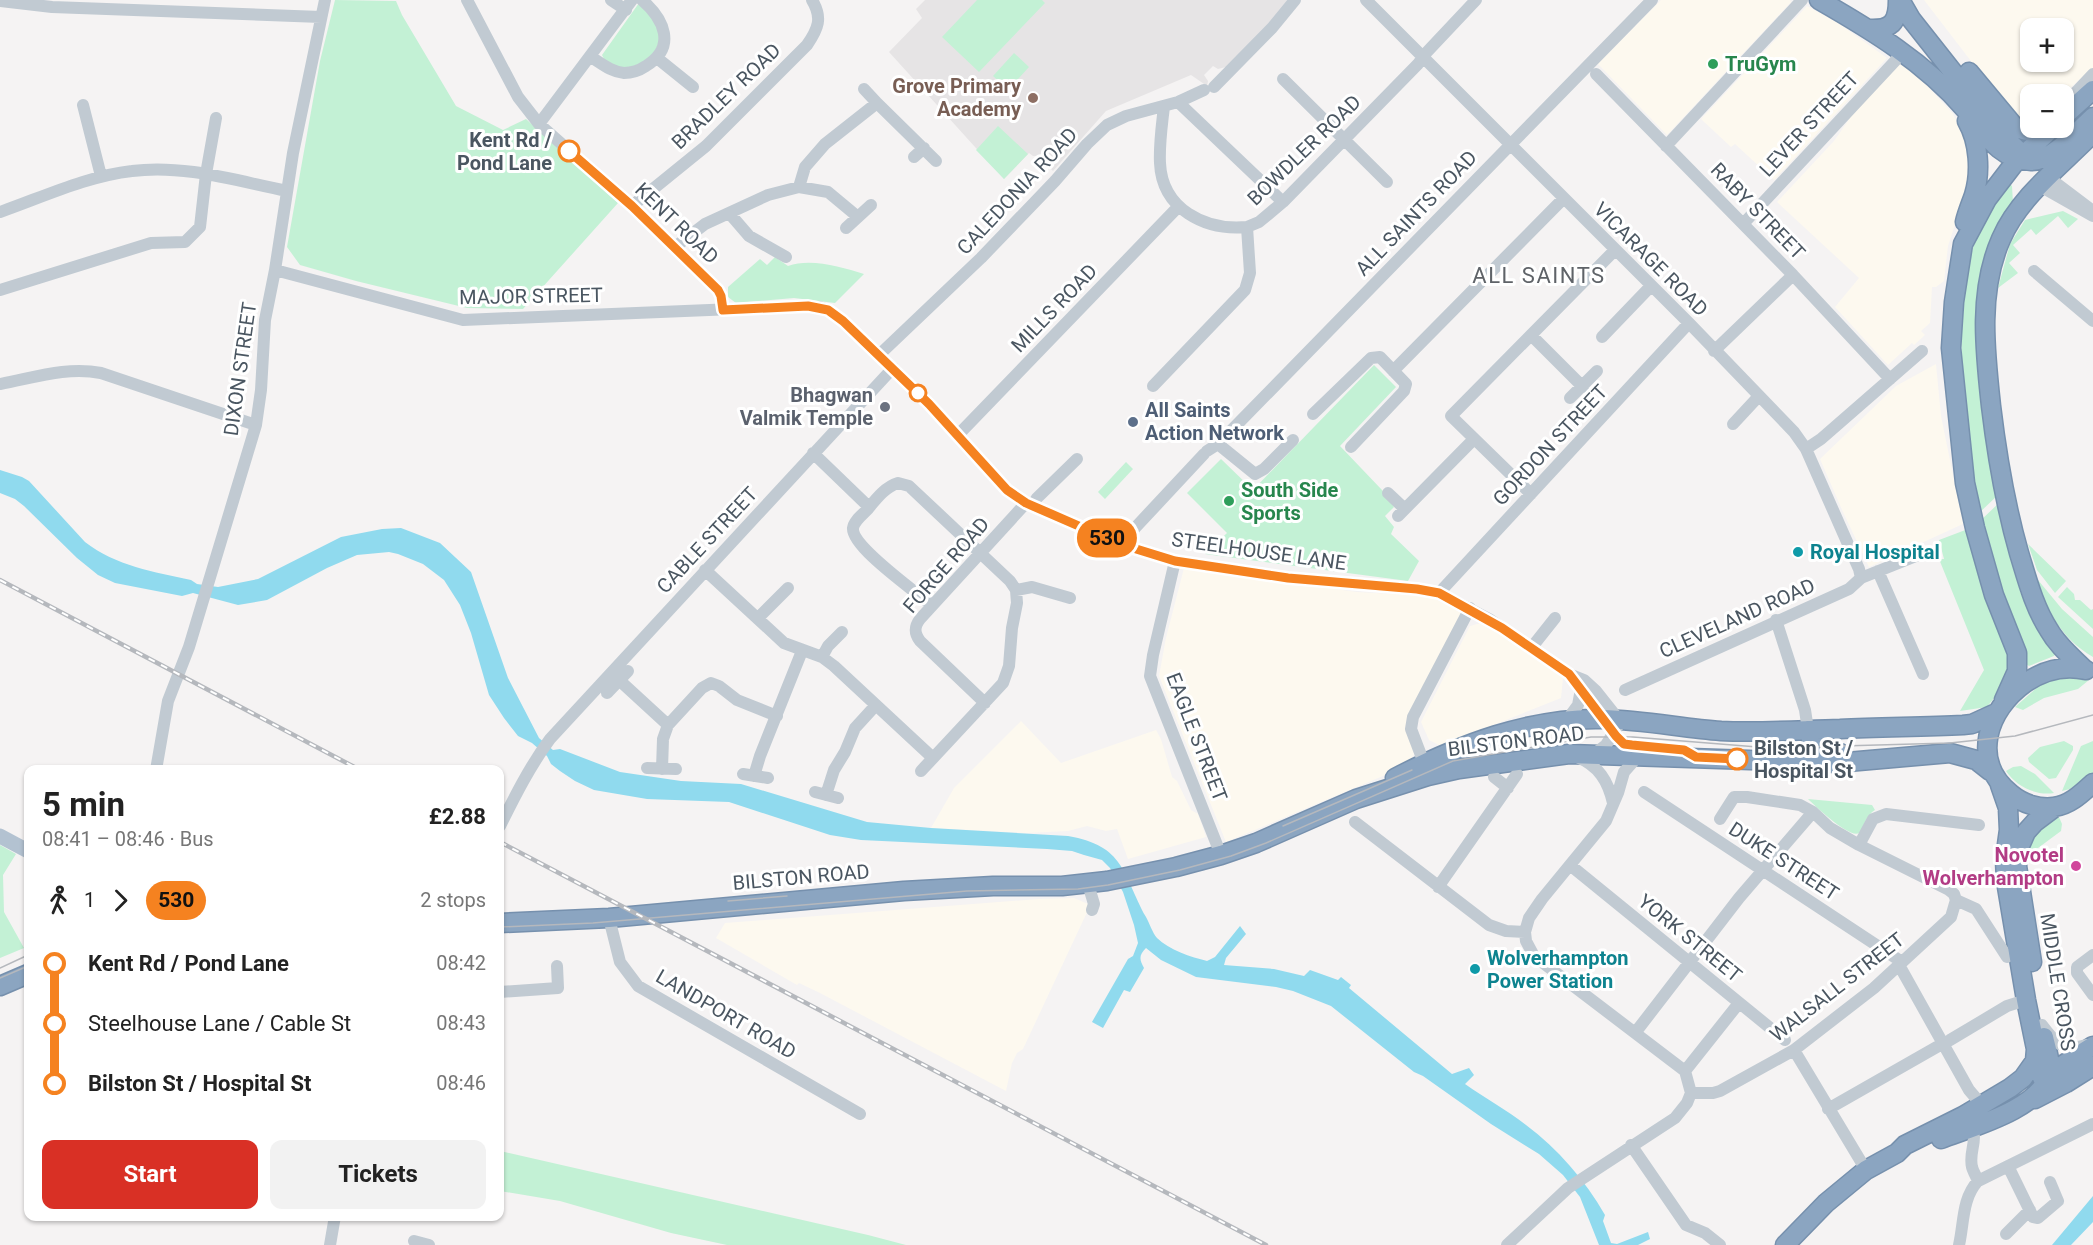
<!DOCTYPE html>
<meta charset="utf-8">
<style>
:root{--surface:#fff;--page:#f2f2f2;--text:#222;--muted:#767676;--accent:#d93025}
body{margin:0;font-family:Roboto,sans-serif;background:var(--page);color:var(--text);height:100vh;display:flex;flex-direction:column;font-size:22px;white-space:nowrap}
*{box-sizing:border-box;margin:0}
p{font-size:20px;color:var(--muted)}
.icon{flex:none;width:33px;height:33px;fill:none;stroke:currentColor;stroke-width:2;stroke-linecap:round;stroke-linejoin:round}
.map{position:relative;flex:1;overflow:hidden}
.panel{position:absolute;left:24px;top:765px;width:480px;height:456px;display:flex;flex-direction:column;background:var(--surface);border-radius:12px;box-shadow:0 2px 4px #0004}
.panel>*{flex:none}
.badge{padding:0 12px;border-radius:20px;font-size:21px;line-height:39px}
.controls{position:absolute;left:2020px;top:18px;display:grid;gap:12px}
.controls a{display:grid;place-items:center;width:54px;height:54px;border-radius:12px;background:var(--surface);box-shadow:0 2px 4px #0004;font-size:30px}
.map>.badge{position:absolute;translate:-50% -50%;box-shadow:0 0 0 3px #fff}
.legs{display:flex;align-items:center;gap:9px;height:66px;padding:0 18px;font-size:20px}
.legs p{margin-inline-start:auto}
.head{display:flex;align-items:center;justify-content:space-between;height:102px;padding:0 18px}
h1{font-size:33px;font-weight:700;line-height:45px}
.primary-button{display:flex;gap:12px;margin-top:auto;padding:12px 18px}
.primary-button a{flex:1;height:69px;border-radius:12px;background:var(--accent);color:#fff;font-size:24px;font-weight:700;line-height:69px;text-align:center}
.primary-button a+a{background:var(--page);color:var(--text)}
ul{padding:0 18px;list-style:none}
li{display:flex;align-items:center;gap:21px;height:60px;font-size:22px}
li i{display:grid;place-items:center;width:9px;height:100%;margin:0 8px;background:currentColor}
li i::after{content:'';width:15px;height:15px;margin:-8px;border:4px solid;border-radius:50%;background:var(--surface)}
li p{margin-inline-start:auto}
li:first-child i{background:linear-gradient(#0000 50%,currentColor 0)}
li:last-child i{background:linear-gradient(currentColor 50%,#0000 0)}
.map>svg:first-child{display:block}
</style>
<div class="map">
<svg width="2093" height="1245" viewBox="0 0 2093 1245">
<rect width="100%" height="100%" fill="#f5f3f3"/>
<path fill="#fdf9ef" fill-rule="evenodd" d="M1661,0H1790L1791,2L1667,135L1598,64Z
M1924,0H2093V68L2063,94H2031V119L2021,126ZM2031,28H2064V62H2031Z
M1807,6L1838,23L1887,58L1774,180L1735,144L1731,147L1701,119Z
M1900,64L1919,77L1953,114L1964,136L1967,149L1969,172L1964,197L1948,246L1944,281L1936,287H1932L1930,323L1921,331L1925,335L1914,345L1912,343L1888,365L1835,307L1859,278L1777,202L1834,141L1855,111Z
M1936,364L1941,416L1963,524L1869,567L1843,512L1820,459L1896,386Z
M1184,568L1357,592L1430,596L1462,613L1406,724L1414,754L1409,765L1226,842L1159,676L1166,638Z
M1484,622L1532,654L1563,678L1561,698L1441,746L1429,740L1421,722L1470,626Z
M1021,721L1061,763L1156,730L1161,739L1172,777L1177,781L1191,810L1198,814L1206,837L1128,859L1117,829L1106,831L1087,826L1068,831L1027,833L931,828L954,788Z
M1074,898L1088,904L1089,908L1023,1049L1017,1053L1012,1063L1006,1091L820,993L799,983L797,985L716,938L725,923L1039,899Z"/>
<path fill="#e6e4e5" d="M925,0H1288L1267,26L1226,67L1218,69L1213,66L1204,75L1208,81L1207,86L1191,75L1106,111L1053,171L1038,156H1033L1029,153L1004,179L889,52L922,18L916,9Z"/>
<path fill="#c3f1d5" d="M335,0L396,1L402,15L456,106L503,130L526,119L618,203L523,309L467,308L356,281L300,265L287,247L320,61Z
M977,0H1042L1045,3L979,72L942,37Z
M639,3C644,7 649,11 653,16C681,54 616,87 602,55Z
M1014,53L1029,67L1008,90L993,76Z
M998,126L1028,154L1004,179L976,150Z
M2009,183L2012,186L2013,203L1992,250L1998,495L1978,514C1969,445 1957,374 1963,304C1963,294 1963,283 1966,273C1973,239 1989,210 2009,183Z
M2063,211L2078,219L2068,228L2058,216L2036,235L2031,229L2013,245L2020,253L2009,263L2018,273L1998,288L2010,244L2025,220Z
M775,257L788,266C811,258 841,267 864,274L835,303L794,298L736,303L728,297V287L760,259L767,265Z
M1374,365L1396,387L1340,446L1382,490L1394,507L1385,516L1394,527L1391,534L1419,561L1408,581L1205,554L1227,533L1187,493L1221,459L1253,490Z
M1126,462L1133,469L1105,499L1098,492Z
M2000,502L2021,594L2040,635L2056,653L2054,656L2029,666L2026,664L2024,651L2003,598L1980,521Z
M1968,529L2010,656C2010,681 2001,689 1987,707L1960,711L1984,670L1939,559H1944L1939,540Z
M2028,544L2066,581L2055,593L2037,570Z
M2033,574L2062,609L2093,637V657C2060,638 2046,608 2033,574Z
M2067,587L2074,594L2075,600H2080L2091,610L2093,609V629L2058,597Z
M2064,676L2089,680L2078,689L2044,698L2023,710L2015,707L2040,685Z
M2064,741L2073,746V750L2056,778L2049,779L2029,762L2028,758L2040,747Z
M2093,741V773L2070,789L2062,791L2081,746Z
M2021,766L2035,774L2054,793C2035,796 2016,786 2006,771L2013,767Z
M1808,799L1872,805L1875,810C1864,817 1864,829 1859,833C1850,839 1815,806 1808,799Z
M2059,817L2062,824L2061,831L2030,854L2025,861C2028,842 2041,824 2059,817Z
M0,845L16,854L3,875L4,912L24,948L0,958Z
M500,1151L868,1235L906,1245H727L671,1233L560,1201L500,1191Z"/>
<path fill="#90daee" d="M0,470L22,477L29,481L85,542C116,566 154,572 191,580L197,584L218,587L258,579L341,537L382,529L401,528L440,543L471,572L508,678L539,738L553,750L560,749L620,772L681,781L741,784L867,822L931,828L1068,836C1125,846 1122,873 1146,917C1150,924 1152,932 1157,938C1169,950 1191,957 1207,961L1215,957L1240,926L1246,934L1226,958L1224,965L1274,969L1304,976L1310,970L1338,980L1341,977L1351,985L1349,988L1452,1074L1469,1068L1474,1075L1465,1084C1485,1098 1507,1110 1526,1125C1558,1149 1585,1180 1605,1215L1603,1221L1611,1243L1617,1244L1648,1232L1650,1239L1638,1245H1599L1580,1197L1563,1175L1539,1154L1491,1124L1423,1076L1414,1072L1331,1006L1293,991L1276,987L1196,977L1161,960L1146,948C1139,955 1139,959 1144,968L1130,992L1124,990L1103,1028L1092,1022L1128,959L1133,956L1138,943L1134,925L1123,892L1110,868L1102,860L1084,855L1072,851L1047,849L861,840L830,835L729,802L647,799L594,790L575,781L560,771L551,764L547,756L532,743L518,736L504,718L489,695L471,633L460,605L444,580L423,564L398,554L389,552L357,555L327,568L267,600L238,605L193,593L182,596L115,583L98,575L77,558L24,506L15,499L0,493Z
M2093,1196V1222L2071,1245H2052Z"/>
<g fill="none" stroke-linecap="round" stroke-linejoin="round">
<defs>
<path id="highway" d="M1819,0C1873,31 1924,62 1965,109C1984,131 1998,160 2031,161C2052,161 2078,131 2093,117
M1900,0L1911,19L2005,138L2022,154
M1869,29C1891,30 1898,23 1898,0
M1969,72L2014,126C2025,133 2032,132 2044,128
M2064,116L2093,90
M1965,222C1967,213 1971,204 1974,195C1981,172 1979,142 1967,121
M2085,670C2072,657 2058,646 2049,630C2034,607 2027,579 2019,553C2005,504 1997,456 1991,406C1985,351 1978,291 2001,239C2019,197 2062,165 2093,133
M2086,670C2064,665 2044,670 2025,683C1987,710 1970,761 2011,794C2023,804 2039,809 2054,807C2070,805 2082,793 2093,783
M2004,700L2017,671V653L1994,595L1975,528L1965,483L1951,348L1954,302L1963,244L1987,199L2013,165L2052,128
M1808,730C1814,751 1819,753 1840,753
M1395,778C1459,745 1530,717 1603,719C1643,720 1682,728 1721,731C1760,733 1800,730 1840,729C1881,727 1922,727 1963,725L1972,724L1996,713
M500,923L609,918L904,891L993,886H1062L1107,881L1176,867L1221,855L1256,843L1356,799L1428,776L1459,769L1569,754L1836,763L1950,753L1976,760L1990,771
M2032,962L2017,866L2019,848L2026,832L2035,822L2055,807
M0,986L28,974
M2042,1078L2093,1046
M2035,1099L2066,1083L2093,1066
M1941,1139C1972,1127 2040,1109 2049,1074C2052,1064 2046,1047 2044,1037
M1785,1245L1826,1203L1866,1170L1897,1153L1905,1145L1963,1116L2010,1088L2023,1078L2035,1061L2036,1049L2026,1000L2006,881L2005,859L2009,830L2008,808L2000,785"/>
</defs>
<use href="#highway" stroke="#7690ad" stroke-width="21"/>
<path stroke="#c1cad2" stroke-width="12" d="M467,0L518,97L539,124L632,206L718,290L721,296L723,310
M611,0L626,10
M1366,0L1689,323L1794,432L1806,449L1859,569L1861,578
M0,1L52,7L321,17
M591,57C601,63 611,72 624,73C632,73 640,70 646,66C677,47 664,19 642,0
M657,58L693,87
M1596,74L1793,275L1890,379
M1283,79L1387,182
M1214,87L1272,28L1295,0
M864,89L877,103
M1178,102L1283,202
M83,105L101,176
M1164,106C1162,125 1159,144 1160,163C1162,209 1205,231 1247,227
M2066,107L2077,91L2093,74
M539,124L632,0
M1666,146L1802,0
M914,157L924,148
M2048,177L2093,211
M2040,186L2093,216
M799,187L805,167L825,144L877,103L936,161
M632,206L706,146L807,45C818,29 823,18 812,0
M0,212C43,197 87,176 132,171C183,164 237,181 287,191
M730,214L749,236L786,257
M1744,223L1896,60L1901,51
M846,228L871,205
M675,247L705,224L768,195L799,187L828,192L858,217
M275,270L463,320L784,307H820L828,310L843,321L929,403L1007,490L1026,503L1120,544L1175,561L1288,578L1417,589L1439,593L1489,619L1569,674L1584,680L1596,691L1619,720V724L1606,745L1594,754
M2034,271L2093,321
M0,290L151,243L185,242L200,227L206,174L216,118
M1532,336L1583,387
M1602,337L1651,286
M1714,351L1793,275
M879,355L981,258L1055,181L1087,144L1107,125L1126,116L1178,102L1204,90
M1393,371L1564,198
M0,384C33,378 67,366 101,373L256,425
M1153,386L1245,290L1250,273L1247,227L1259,222L1283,202L1418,64L1426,53L1476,0
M1570,398L1597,371
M1313,414L1371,358L1380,357L1406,384L1404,391L1351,447
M1733,424L1759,396
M958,435L1178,207
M1218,444L1255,474L1264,469L1293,440
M1806,449L1821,439L1922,351
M1207,451L1218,444L1652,0
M813,453L869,507
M1388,493L1405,509
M1531,494L1451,416L1615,250
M1032,506L1037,498L1077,459
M1398,516L1474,439
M1120,544L1204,454
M1175,561L1153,655L1150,676L1221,855
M705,570L784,643L822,657L834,666L933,758
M1878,571L1923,674
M1016,590L1032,587L1070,598
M1439,593L1689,323
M758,618L788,588
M1776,620L1805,710L1808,730
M1532,647L1555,618
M822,657L828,646L842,632
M1570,675L1619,740L1632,745L1677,749
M619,680L668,725L663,739L662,769
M1625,690L1849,589L1861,578L1921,554H1929
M607,693L628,671
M985,703L920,641C914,633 914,627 920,619L1026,503
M1567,720L1578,705L1581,689
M668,725L702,688L711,683L719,686L737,700L777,716
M1639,755L1624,772L1618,793L1606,821L1542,899L1529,918L1525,932L1526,941L1534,956L1685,1071L1691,1093
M1577,757C1599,766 1608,781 1613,803
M1424,763L1411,729L1413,717L1470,608
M647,768L676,769
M156,770L168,701L189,647L256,425L261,390L265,320L275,270L293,153L325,0
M921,771L1003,683L1009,666L1012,628L1017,603L1016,590L1010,581L909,486L898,483C885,487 876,499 867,510C862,515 854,521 853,528C851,547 917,592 932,606
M743,774L768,778
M754,776L760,756L802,651
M1494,777L1508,788
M815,792L838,798
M1644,792L1902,962
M826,795L834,770L845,752L855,728L876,705
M1720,819L1734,797H1747L1800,805L1813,812L1830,828L1859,845L1949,890L1954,894L1956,900
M1355,822L1489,925L1506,931L1525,932
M500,826C515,796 530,766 550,739L893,368
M1859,845L1873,819L1886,814L1979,825
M1570,865L1785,1040
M1088,884L1094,904L1092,910
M1438,887L1517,774
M1956,900L1976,909L2007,957
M609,918L620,962L638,986L860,1114
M2093,955L2077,967V973L2093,995
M1899,965L1969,1090L1981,1104
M500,992L558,988L557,966
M2042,1025C2056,1044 2063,1052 2087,1045
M1635,1033L1739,898L1813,812
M1950,1040L2007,1006L2026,1000
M1794,1050L1866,1170
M1685,1071L1739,1003
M1691,1093H1713L1720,1091L1794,1050L1874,988L1951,917L1956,900
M1828,1109L1942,1044
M1968,1123C1981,1139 1968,1149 1972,1167C1973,1171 1976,1176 1978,1181
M1631,1145L1686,1225L1705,1233L1720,1245
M2008,1166L2033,1217L2038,1218L2058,1201L2050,1182
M2006,1234L2030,1210
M414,1241L429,1245
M330,1245L335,1216
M1507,1245L1568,1188L1675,1118L1687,1103L1691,1093
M1959,1245C1964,1223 1962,1198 1978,1181L2093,1124"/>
<path stroke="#b3c2d1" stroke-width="15" d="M0,836L28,851"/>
<use href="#highway" stroke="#8ba5c1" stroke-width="18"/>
<path stroke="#b5b8bd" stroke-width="1.5" d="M1283,826L1412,770
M728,901L787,896
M500,927L593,923L967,891L1078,889L1108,885L1180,870L1231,856L1266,843L1453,761L1591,737H1633L1770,748L1950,743L2015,736L2093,715
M0,968L28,955
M0,978L28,966"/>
<defs>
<path id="rail" d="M0,580L360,770
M500,842L1266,1245"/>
</defs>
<use href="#rail" stroke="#b5b8bd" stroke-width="4.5"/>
<use href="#rail" stroke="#fff" stroke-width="2" stroke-dasharray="7" stroke-linecap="butt"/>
</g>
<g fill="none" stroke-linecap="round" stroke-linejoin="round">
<defs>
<path id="line-1" d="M569,151L632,206L718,290L721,296L723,310L808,306L828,310L843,321L929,404L1007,490L1026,503L1120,544L1175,561L1288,578L1417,589L1439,593L1502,628L1569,674L1616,736L1624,744L1632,745L1684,750L1696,757L1737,759"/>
</defs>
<use href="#line-1" stroke="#fff" stroke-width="14"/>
<use href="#line-1" stroke="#f58220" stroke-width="9"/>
</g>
<g fill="#2e9e5b" stroke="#fff" stroke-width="2">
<circle cx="1713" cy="64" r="6"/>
<circle cx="1229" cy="501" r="6"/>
</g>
<circle fill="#8d6e63" stroke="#fff" stroke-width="2" cx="1033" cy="98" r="6"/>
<g fill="#fff" stroke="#f58220" stroke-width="3">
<circle cx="569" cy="151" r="10"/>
<circle cx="918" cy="393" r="8"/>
<circle cx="1737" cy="759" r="10"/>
</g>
<circle fill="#6b7280" stroke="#fff" stroke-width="2" cx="885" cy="407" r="6"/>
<circle fill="#5c6f8a" stroke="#fff" stroke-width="2" cx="1133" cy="422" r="6"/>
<g fill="#0f9aa8" stroke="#fff" stroke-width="2">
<circle cx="1798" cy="552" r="6"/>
<circle cx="1475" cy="969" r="6"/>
</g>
<circle fill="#d1479c" stroke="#fff" stroke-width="2" cx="2076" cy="866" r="6"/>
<g text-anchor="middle" stroke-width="6" stroke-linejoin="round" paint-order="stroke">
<g font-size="20" font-weight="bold" fill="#27864d" stroke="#fff" text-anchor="start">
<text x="1725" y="71">TruGym</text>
<text x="1241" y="497">South Side<tspan x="1241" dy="23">Sports</tspan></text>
</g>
<g font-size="20" font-weight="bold" fill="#785e54" stroke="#fff" text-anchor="end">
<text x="1021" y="93">Grove Primary<tspan x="1021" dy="23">Academy</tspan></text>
</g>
<g font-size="20" fill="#4a5661" stroke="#fff">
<text transform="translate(726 96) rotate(-44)" y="7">BRADLEY ROAD</text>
<text transform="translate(1809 124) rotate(-47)" y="7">LEVER STREET</text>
<text transform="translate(1304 150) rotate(-44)" y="7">BOWDLER ROAD</text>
<text transform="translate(1017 191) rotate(-47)" y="7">CALEDONIA ROAD</text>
<text transform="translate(1758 211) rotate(46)" y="7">RABY STREET</text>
<text transform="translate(1416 213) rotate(-46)" y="7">ALL SAINTS ROAD</text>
<text transform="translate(677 223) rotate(44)" y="7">KENT ROAD</text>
<text transform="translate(1651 259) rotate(45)" y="7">VICARAGE ROAD</text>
<text transform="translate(531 296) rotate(-1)" y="7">MAJOR STREET</text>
<text transform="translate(1054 308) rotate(-46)" y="7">MILLS ROAD</text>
<text transform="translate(240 369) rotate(-82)" y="7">DIXON STREET</text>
<text transform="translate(1550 445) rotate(-47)" y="7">GORDON STREET</text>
<text transform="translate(707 540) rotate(-47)" y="7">CABLE STREET</text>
<text transform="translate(1259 551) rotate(8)" y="7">STEELHOUSE LANE</text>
<text transform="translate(946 565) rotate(-49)" y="7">FORGE ROAD</text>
<text transform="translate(1737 618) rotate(-24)" y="7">CLEVELAND ROAD</text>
<text transform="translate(1197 737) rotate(69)" y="7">EAGLE STREET</text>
<text transform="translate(1516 741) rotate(-7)" y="7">BILSTON ROAD</text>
<text transform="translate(1784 861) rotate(33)" y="7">DUKE STREET</text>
<text transform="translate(801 877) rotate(-5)" y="7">BILSTON ROAD</text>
<text transform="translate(1690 938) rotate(39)" y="7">YORK STREET</text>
<text transform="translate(2058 982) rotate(81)" y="7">MIDDLE CROSS</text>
<text transform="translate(1837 987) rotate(-38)" y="7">WALSALL STREET</text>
<text transform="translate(726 1014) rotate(30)" y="7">LANDPORT ROAD</text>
</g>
<g font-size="20" font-weight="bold" fill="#4a5661" stroke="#fff" text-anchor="end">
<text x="552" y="147">Kent Rd /<tspan x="552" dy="23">Pond Lane</tspan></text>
<text x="1754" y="755" text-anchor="start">Bilston St /<tspan x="1754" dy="23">Hospital St</tspan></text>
</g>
<g font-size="20" font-weight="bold" fill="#5b616d" stroke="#fff" text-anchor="end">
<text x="873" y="402">Bhagwan<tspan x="873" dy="23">Valmik Temple</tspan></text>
</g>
<g font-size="20" font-weight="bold" fill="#4e5e75" stroke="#fff" text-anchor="start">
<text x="1145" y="417">All Saints<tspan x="1145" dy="23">Action Network</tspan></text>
</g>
<g font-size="20" font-weight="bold" fill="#0d838f" stroke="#fff" text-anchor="start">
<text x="1810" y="559">Royal Hospital</text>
<text x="1487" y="965">Wolverhampton<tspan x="1487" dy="23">Power Station</tspan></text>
</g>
<g font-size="20" font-weight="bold" fill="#b23c85" stroke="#fff" text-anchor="end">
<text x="2064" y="862">Novotel<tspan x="2064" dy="23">Wolverhampton</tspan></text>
</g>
<g font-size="22" letter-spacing="1.5" fill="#5f6368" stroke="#fff">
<text x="1539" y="283">ALL SAINTS</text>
</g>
</g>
</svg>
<div class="controls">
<a>+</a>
<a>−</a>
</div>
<b class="badge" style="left:1107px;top:538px;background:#f58220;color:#111">530</b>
<section class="panel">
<div class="head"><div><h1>5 min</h1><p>08:41 – 08:46 · Bus</p></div><b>£2.88</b></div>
<div class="legs"><svg class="icon" aria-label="walk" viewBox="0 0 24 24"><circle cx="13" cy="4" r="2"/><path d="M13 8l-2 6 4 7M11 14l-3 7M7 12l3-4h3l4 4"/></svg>1<svg class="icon" aria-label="forward" viewBox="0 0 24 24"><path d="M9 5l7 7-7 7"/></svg><b class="badge" style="background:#f58220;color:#111">530</b><p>2 stops</p></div>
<ul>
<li><i style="color:#f58220"></i><b>Kent Rd / Pond Lane</b><p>08:42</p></li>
<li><i style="color:#f58220"></i><span>Steelhouse Lane / Cable St</span><p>08:43</p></li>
<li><i style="color:#f58220"></i><b>Bilston St / Hospital St</b><p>08:46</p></li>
</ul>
<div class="primary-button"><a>Start</a><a>Tickets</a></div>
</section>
</div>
